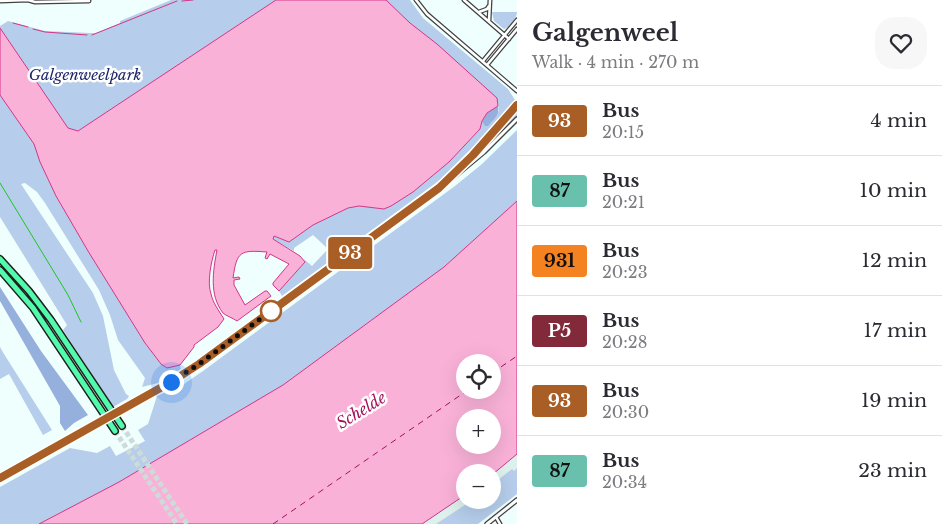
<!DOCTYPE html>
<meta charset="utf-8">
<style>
:root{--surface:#fff;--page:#f7f7f7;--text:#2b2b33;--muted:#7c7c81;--line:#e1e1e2}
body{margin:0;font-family:"Libre Baskerville",serif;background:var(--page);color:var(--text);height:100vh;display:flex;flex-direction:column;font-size:19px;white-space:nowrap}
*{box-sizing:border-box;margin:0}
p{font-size:16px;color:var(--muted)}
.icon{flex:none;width:28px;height:28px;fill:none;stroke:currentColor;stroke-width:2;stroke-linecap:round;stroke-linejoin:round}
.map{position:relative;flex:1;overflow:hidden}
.details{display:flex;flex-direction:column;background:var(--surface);width:425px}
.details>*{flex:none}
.badge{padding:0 10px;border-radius:4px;font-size:18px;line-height:32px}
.buttons{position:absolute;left:456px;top:354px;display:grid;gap:10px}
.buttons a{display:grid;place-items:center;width:45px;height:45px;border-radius:50%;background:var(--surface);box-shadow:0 5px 20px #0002;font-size:25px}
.you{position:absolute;width:25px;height:25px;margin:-12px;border:4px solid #fff;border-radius:50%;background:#1a73e8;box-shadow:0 0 0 8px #1a73e833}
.map>.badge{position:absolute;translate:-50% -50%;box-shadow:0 0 0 2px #fff}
.round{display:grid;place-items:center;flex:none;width:52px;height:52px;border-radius:20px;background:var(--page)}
.headline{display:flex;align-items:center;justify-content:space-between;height:85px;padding:0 15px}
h1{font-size:24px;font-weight:700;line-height:38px}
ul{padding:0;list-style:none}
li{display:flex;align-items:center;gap:15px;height:70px;padding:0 15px;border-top:1px solid var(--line)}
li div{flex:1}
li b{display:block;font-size:19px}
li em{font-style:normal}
li .badge{min-width:55px;font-weight:700;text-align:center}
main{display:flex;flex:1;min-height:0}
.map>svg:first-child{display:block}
</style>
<main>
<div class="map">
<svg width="517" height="524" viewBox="0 0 517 524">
<rect width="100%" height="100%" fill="#effffd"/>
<path fill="#b6ceeb" d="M171,0H276L78,131L68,129L0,28V26L8,21L45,31L90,33H96L120,23V21Z
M386,0H410L423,18L508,89L515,100L479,141L440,180L282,296L279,291L305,262L304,259L312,266L328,249L313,235L294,248V251L273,239V237L275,236L289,242L313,225L348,208L359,206L384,209L391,206L413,192L449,162L480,129L482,121L499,111L498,102L437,44L410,23Z
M492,12H517C517,18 509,27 504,29L494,21Z
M0,95L34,144L40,162L56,196L88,251L145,343L161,364L167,368L180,365L181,370L158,383L142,387L145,378L118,340L110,315L99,290L45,203L37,192L25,183L21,184L93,293L103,316L114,370L126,394L129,396L127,399L113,407L63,330L67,325L0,217Z
M517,106V117L461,170H459Z
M517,130V201L444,267L283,385L119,482L39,524H0V487L70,448L97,453L110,446L116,456L145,441L138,430L148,424L157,396L184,384L203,371L455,186L482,164Z
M0,347L4,354L52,430L43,435L9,374L0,379Z
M517,454V494L478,524H422L465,495V500H492L493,474Z"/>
<path fill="#95b0dd" d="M498,106C500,115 494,119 488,126H485L482,121L487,113Z
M0,287L41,351L88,415L74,423L65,431L60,423V406L0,301Z"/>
<path fill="#ddf0ec" d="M517,454V468L514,471L512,469L493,484V474Z
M465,495V500H469L468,503L436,524H422Z"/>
<path fill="#f9b1d8" stroke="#d33587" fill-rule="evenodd" d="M276,0H386L410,23L437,44L497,98L498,106L487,113L482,121L480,129L449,162L413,192L391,206L384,209L359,206L348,208L313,225L289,242L274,236L273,239L300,256L305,262L279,291L273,285V283L289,264L270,254L267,259L265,258L267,252C240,250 237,251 233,278L239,277L240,279L234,280V285L245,305L265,291H267L271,296L237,321C233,318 226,316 223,313C209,295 213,271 217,250H215C211,262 207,282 211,294C213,303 219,311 224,319L218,327L194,345V347L180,365L167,368L161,364L145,343L88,251L56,196L40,162L34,144L0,95V28L68,128L78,131Z
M517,201V454L493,474L465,472V495L422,524H39L119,482L283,385L444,267ZM465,362H492V390H465ZM465,418H492V445H465Z"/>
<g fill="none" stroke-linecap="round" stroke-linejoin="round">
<path stroke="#d33587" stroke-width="1" d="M182,1L193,0
M13,23L28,27
M33,29L45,32L87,35
M92,35L177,1"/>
<path stroke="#a51159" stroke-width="1" stroke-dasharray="6 5" stroke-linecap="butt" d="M492,373L517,356
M273,524L468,390"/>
<path stroke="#cddbd9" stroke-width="5" stroke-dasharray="5 2.5" stroke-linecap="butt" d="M122,426L187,524
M115,431L177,524"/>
<defs>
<path id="minor" d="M416,0L427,14L517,91
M464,0L509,39
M0,1L28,0L35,2L89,1
M479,12L487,9L489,6
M489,21L490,0
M483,61L517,20
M487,65L517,29
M496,517L500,524"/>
<path id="tertiary" d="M448,182L484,152L517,119
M134,402L199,364L435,191L473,155L517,105
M0,479L86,429
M487,524L517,500"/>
<path id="motorway" d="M0,259L29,291L51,320L122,426
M0,270L33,308L115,431"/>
</defs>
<use href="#minor" stroke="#414141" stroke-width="5"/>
<use href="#tertiary" stroke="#414141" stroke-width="5.5"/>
<use href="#motorway" stroke="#1f1f1f" stroke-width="8"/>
<use href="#minor" stroke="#fff" stroke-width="2.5"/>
<use href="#tertiary" stroke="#fff" stroke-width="3"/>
<use href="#motorway" stroke="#52faac" stroke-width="5"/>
<path stroke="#20c425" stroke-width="1" d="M0,183L68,295L81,322"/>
<defs>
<path id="tertiary-bridge" d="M86,429L134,402"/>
</defs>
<use href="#tertiary-bridge" stroke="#414141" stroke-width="5.5" stroke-linecap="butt"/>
<use href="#tertiary-bridge" stroke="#fff" stroke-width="3"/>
</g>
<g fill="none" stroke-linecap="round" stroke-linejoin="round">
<defs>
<path id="line" d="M0,478L171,382L199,364L439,188L473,155L517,105"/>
</defs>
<use href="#line" stroke="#fff" stroke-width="11"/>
<use href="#line" stroke="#a85e24" stroke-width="8"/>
<path stroke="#0e0e0e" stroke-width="5" stroke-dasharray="0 9" d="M171,382L199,364L271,311"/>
</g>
<circle fill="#fff" stroke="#a85e24" stroke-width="2.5" cx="271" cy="311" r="10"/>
<g text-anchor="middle" stroke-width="5" stroke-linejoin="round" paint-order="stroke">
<g font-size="15" font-style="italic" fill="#1b2569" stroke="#fff">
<text x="85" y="80">Galgenweelpark</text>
</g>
<g font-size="16" font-style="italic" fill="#a51159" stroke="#fff">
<text transform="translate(361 410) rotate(-32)" y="6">Schelde</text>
</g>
</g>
</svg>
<div class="buttons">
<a><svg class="icon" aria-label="locate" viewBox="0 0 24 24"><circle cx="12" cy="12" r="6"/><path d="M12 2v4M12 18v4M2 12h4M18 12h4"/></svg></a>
<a>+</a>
<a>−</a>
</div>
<div class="you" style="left:171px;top:382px"></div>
<b class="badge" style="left:350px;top:253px;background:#a85e24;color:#fff">93</b>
</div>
<section class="details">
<div class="headline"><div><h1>Galgenweel</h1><p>Walk · 4 min · 270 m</p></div><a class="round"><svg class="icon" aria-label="heart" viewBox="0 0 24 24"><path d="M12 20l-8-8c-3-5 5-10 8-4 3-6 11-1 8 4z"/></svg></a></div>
<ul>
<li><span class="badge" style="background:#a85e24;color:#fff">93</span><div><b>Bus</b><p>20:15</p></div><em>4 min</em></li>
<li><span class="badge" style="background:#69c0ac;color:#111">87</span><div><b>Bus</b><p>20:21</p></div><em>10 min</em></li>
<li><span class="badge" style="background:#f58220;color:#111">931</span><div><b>Bus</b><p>20:23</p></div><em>12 min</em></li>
<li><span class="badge" style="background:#822a3a;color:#fff">P5</span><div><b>Bus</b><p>20:28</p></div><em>17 min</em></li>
<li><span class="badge" style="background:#a85e24;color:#fff">93</span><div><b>Bus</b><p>20:30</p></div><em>19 min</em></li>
<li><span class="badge" style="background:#69c0ac;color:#111">87</span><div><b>Bus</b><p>20:34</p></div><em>23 min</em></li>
</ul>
</section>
</main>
